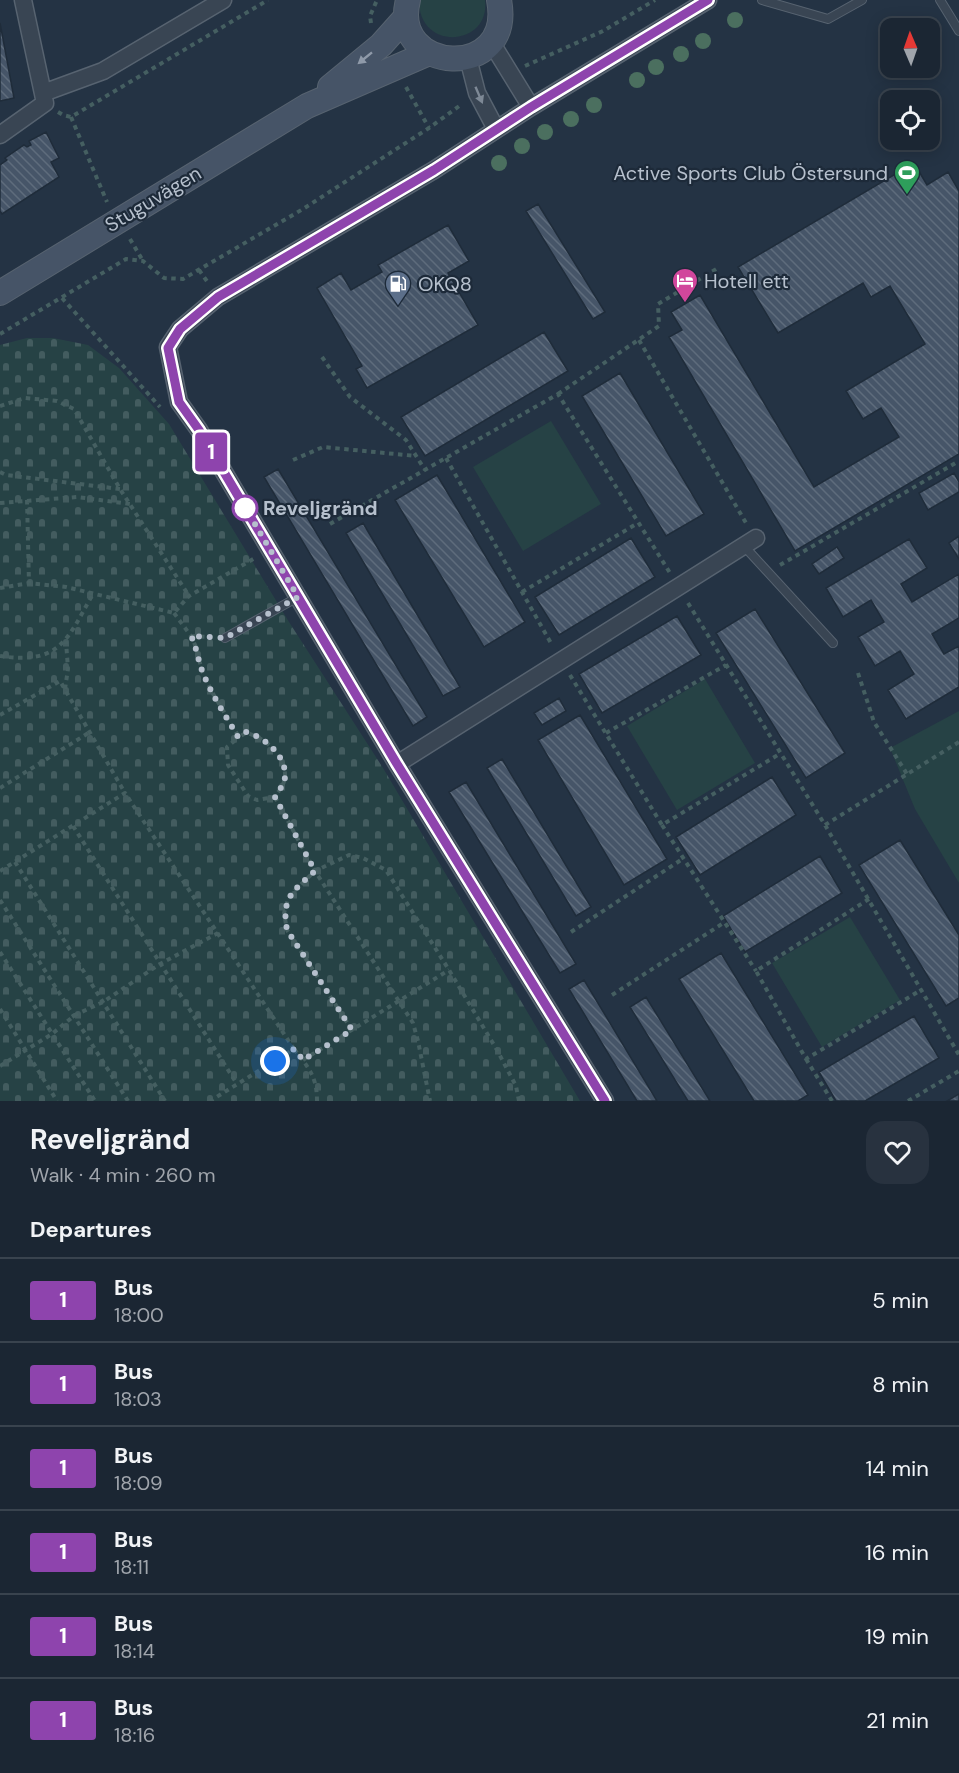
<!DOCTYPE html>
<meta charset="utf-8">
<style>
:root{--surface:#1b2633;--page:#28323f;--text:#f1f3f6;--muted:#a0a5ac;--line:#39434e}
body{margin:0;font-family:"DM Sans",sans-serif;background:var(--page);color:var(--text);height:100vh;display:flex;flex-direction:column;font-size:22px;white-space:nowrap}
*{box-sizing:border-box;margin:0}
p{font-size:20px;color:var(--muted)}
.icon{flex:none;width:33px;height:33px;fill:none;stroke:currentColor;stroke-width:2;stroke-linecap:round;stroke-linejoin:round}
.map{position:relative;height:1101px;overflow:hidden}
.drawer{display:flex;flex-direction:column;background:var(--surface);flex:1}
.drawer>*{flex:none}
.badge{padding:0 12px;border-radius:4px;font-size:21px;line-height:39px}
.needle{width:39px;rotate:358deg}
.controls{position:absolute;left:880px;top:18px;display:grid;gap:12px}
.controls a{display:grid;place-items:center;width:60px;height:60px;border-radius:12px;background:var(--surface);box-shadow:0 3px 15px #0003,0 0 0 2px var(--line);font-size:30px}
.you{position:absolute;width:30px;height:30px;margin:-15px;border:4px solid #fff;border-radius:50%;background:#1a73e8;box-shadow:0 0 0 9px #1a73e833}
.map>.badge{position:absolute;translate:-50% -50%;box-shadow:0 0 0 3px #fff}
h2{padding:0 30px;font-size:22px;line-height:54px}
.round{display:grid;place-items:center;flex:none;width:63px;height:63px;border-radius:18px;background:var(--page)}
.headline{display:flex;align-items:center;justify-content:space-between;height:102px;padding:0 30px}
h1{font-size:28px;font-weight:700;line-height:45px}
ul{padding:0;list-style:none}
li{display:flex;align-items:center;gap:18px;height:84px;padding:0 30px;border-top:2px solid var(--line)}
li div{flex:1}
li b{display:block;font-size:22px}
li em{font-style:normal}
li .badge{min-width:66px;font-weight:700;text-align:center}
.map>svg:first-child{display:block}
</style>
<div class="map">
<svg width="959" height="1101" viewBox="0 0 959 1101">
<defs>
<pattern id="cemetery-stones" width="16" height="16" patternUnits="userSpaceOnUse" patternTransform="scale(1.5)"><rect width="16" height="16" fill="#264245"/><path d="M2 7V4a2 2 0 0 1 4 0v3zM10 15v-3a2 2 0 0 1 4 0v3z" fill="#435c5f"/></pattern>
<pattern id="building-back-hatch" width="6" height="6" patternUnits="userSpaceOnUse" patternTransform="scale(1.5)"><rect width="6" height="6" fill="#465568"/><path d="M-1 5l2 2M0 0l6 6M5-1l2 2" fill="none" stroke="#5e6c7c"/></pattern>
</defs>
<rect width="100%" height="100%" fill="#243344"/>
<path fill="#264245" d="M419,0H485C491,47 418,52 419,0Z
M551,421L601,504L523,551L473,467Z
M705,679L755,763L677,810L627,726Z
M959,711V883L915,809L890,748Z
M850,917L900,1000L822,1047L772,963Z"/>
<path fill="url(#cemetery-stones)" d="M27,338H53L88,345L119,368L169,424L289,622L383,768L580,1101H0V345Z"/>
<path fill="url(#building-back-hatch)" stroke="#1f2c3a" stroke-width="1.5" d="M0,23L14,98L0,101Z
M46,132L59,158L51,162L59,177L2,214L0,211V165L7,160L5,158L24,145L27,147L31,145L29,141Z
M914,163L927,185L948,172L959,191V454L795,551L669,337L682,330L671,312L700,295L814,487L899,437L881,408L863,419L846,391L925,344L890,286L871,297L863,283L778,333L738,267Z
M538,204L605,312L593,319L526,211Z
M448,225L469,261L448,273L478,325L367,388L356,369L362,366L317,288L341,273L351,290L382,272L378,265Z
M544,332L568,371L425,456L401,417Z
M620,373L704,514L666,536L582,396Z
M278,469L427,717L413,726L264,477Z
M954,473L959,482V492L928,510L919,493Z
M437,475L525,622L484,647L395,500Z
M363,523L460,687L443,696L346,533Z
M959,536V559L949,543Z
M631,538L655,577L559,635L535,597Z
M909,539L927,568L901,584L912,602L959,574V618L932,634L944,654L959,646V687L906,719L888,690L914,674L900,651L875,666L858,637L884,622L871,600L843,617L826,588Z
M837,547L844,558L819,574L812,564Z
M755,609L845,753L806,778L716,633Z
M677,616L701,655L602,713L579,674Z
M559,698L566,711L542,725L534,713Z
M580,715L667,859L624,885L538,740Z
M502,759L591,907L576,916L487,768Z
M772,777L796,815L700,875L676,837Z
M466,782L576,964L560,973L449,792Z
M900,840L959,935V998L946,1006L859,865Z
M820,856L842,893L745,952L723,916Z
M721,953L808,1095L798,1101H754L679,979Z
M584,980L657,1101H637L569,989Z
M646,997L710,1101H688L630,1007Z
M914,1016L939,1058L865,1101H836L819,1072Z
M959,1094V1101H947Z"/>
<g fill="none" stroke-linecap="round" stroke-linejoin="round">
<defs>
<path id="lane" d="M762,0L828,19L862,0
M940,0L959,31
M744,546L833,643
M225,638L298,597"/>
<path id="street" d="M491,42L531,107
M468,58L477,93L496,129
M43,93L103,71L223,0
M0,135L45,103L23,0
M397,764L756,538
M605,1101L397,764L199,430L179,402L168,347L180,329L218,297L434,170L531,107L708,0"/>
<path id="secondary" d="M408,0C389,74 515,82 499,0
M330,87L381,45L406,17
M0,293L307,106L429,53"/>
</defs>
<use href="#lane" stroke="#576370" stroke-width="10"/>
<use href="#street" stroke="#576370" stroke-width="19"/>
<use href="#secondary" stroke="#576370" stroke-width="26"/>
<path stroke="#455f61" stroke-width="4" stroke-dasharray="4.5 4.5" stroke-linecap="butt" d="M371,23L370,16L377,0
M525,66L603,31L655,0
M406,87L429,128
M58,112L63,115L71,117L268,0
M71,117L107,202
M130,239L143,261
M199,270L209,284
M62,298L160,407
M0,334L126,259L143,261L164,278L183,279L303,209L429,128L462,104
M639,340L746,523
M322,357L350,397L406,440L425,470
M558,394L659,326L658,304L718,268
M0,406L25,398L57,401L74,409L120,489L189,596
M446,458L552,645
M293,460L323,447L416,456
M0,472L6,475L120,489
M27,500L29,583
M0,503L77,497L130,504
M330,524L558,394L670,573
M780,565L959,461
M0,588L29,583L66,587L174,613L189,596L255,558
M522,592L638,523
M688,603L825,825L959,1055
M174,613L191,636L196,647L202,671L212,692L239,737L246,733C264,737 286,755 285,776C285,784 279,790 275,797L257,800L248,796L228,765L227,747L239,737
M191,636L212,637
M0,656C61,665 67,639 93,594
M858,673L874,722L907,774
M570,675L662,825L781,753
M65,689L68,669L66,641
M0,715L60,681L125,793
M606,733L726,665
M0,788L90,732
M275,797L315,871L413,1023L418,1041L430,1101
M662,825L756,971
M825,825L959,742
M73,826L237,1084
M15,862L165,1101
M0,871L125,793L294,1049L210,1101
M869,899L756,971L806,1059L921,990
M0,900L128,1101
M571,932L684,858
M0,952L95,1101
M612,995L725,922
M0,1009L57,1101
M352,1030L287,930L284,913L289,896L315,871L349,855L363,858L386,870L449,970L497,1050L516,1086L519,1101
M294,1049C309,1068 317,1077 317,1101
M806,1059L832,1101
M303,1060L449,970
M0,1066L52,1034L75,1015L103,1002L160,964L218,933
M908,1101L959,1071"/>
<use href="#lane" stroke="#394553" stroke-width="8"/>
<use href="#street" stroke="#394553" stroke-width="16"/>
<use href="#secondary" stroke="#465467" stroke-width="24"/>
</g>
<g fill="#4b6f5f">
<circle cx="735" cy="20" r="8"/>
<circle cx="703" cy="41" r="8"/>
<circle cx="681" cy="54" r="8"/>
<circle cx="656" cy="67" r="8"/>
<circle cx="637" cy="80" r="8"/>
<circle cx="594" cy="105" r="8"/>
<circle cx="571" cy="119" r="8"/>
<circle cx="545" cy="132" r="8"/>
<circle cx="522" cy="146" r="8"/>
<circle cx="499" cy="163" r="8"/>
</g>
<defs><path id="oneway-solid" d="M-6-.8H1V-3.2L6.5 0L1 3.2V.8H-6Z" transform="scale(1.5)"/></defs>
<use fill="#8f9aa9" href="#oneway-solid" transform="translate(365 58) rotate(141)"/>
<use fill="#7e8996" href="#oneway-solid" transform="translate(479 95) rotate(67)"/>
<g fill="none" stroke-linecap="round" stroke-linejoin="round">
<defs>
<path id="line" d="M605,1101L397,764L199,430L179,402L168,348L180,329L218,297L434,170L531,107L708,0"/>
</defs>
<use href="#line" stroke="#fff" stroke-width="14"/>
<use href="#line" stroke="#8e44ad" stroke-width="9"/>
<path stroke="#b6c0cd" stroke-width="6" stroke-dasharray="0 10.8" d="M245,508L242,502L298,597L225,638L191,636C197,648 198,661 203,673C212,696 226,716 238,737L246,732C264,737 286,755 285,776C285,784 279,790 275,797L315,871C293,891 281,898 287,930L352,1030L303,1060L294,1049L275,1061"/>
</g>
<defs>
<symbol id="stadium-pin" viewBox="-11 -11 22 30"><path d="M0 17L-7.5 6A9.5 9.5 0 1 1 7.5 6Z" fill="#2e9e5b" stroke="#1d2a39"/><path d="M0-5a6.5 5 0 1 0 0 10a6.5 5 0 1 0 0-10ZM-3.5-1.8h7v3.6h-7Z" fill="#fff"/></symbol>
<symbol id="hotel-pin" viewBox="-11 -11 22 30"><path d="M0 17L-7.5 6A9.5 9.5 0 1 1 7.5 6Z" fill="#d1479c" stroke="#1d2a39"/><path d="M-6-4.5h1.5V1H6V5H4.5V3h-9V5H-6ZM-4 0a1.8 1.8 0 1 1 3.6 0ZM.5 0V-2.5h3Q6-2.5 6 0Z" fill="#fff"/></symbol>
<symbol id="fuel-pin" viewBox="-11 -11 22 30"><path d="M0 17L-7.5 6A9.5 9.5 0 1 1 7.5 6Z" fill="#5c6f8a" stroke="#1d2a39"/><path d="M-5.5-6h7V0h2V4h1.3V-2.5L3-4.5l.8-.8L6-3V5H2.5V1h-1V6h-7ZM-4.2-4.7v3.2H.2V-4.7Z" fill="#fff"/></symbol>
</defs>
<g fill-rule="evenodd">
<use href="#stadium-pin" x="892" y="158" width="30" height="40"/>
<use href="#hotel-pin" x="670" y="266" width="30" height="40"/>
<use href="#fuel-pin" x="383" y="269" width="30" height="40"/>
</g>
<circle fill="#fff" stroke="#8e44ad" stroke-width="3" cx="245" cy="508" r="12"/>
<g text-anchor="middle" stroke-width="4.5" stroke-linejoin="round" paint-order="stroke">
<g font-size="20" fill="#b6c0cd" stroke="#1d2a39" text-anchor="start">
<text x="888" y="180" text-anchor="end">Active Sports Club Östersund</text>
<text x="704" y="288">Hotell ett</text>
<text x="418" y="291">OKQ8</text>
</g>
<g font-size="20" fill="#b6c0cd" stroke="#1d2a39">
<text transform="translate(153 199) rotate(-31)" y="7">Stuguvägen</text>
</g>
<g font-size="20" font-weight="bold" fill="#b6c0cd" stroke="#1d2a39" text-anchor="start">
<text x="263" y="515">Reveljgränd</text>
</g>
</g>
</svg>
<div class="controls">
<a><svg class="needle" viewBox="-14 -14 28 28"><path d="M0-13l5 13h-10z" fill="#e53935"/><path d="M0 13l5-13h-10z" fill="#a0a5ac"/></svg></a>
<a><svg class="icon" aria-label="locate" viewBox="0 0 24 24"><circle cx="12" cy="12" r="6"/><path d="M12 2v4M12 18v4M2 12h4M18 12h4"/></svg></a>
</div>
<div class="you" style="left:275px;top:1061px"></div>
<b class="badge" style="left:211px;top:452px;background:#8e44ad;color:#fff">1</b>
</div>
<section class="drawer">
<div class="headline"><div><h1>Reveljgränd</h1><p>Walk · 4 min · 260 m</p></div><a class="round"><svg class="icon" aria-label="heart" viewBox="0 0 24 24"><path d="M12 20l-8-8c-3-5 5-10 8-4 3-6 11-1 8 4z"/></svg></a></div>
<h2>Departures</h2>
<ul>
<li><span class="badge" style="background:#8e44ad;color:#fff">1</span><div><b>Bus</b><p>18:00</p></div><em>5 min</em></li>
<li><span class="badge" style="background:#8e44ad;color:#fff">1</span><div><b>Bus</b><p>18:03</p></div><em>8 min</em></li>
<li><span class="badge" style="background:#8e44ad;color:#fff">1</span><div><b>Bus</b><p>18:09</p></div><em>14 min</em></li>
<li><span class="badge" style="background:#8e44ad;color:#fff">1</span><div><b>Bus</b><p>18:11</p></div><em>16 min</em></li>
<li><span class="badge" style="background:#8e44ad;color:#fff">1</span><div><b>Bus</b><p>18:14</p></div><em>19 min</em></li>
<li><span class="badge" style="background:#8e44ad;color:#fff">1</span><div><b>Bus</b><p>18:16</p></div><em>21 min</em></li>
</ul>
</section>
